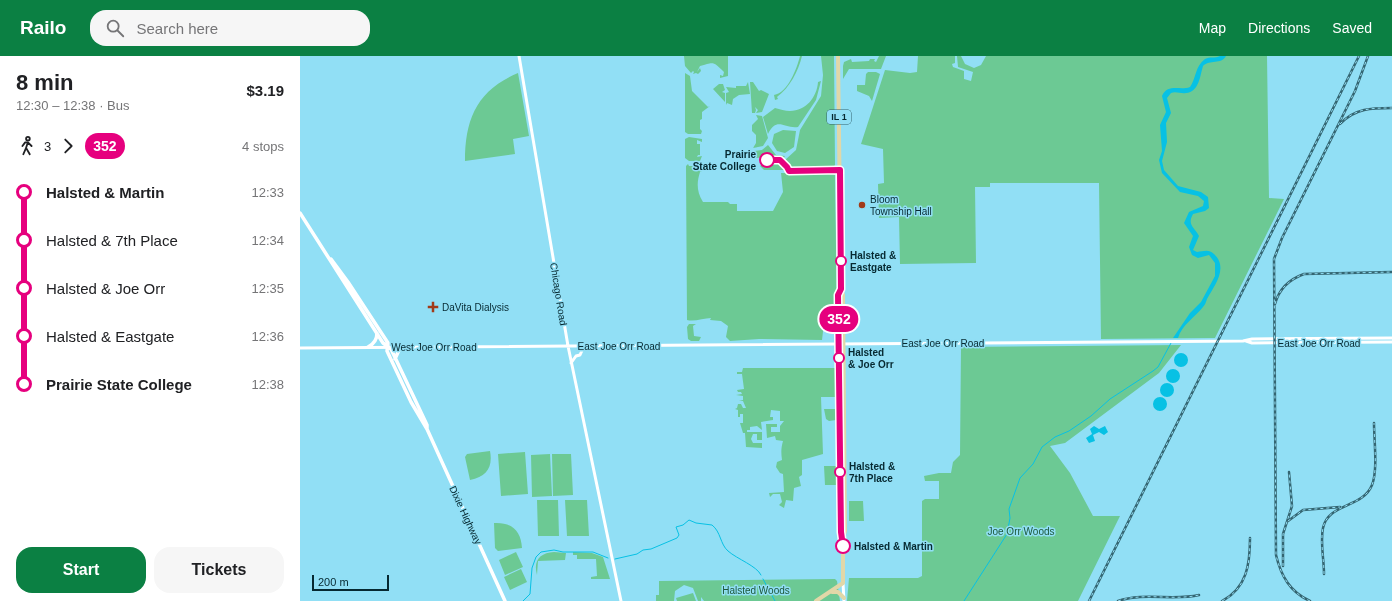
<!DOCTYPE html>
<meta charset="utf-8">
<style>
:root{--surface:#fff;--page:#f6f6f6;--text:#202124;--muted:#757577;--accent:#0b8043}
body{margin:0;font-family:Arial,sans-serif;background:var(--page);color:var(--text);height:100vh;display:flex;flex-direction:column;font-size:15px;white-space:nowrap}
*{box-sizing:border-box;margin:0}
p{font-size:13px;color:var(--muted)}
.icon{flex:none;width:22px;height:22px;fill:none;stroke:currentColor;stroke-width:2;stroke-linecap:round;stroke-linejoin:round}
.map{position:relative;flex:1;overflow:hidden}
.side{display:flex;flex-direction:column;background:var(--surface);width:300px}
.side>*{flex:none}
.badge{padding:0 8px;border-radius:13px;font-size:14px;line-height:26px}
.scale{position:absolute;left:12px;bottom:10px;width:77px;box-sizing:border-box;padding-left:4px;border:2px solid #062931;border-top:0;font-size:11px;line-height:14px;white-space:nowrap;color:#062931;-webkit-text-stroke:3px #91dff5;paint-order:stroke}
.map>.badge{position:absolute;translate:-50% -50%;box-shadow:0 0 0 2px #fff}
.legs{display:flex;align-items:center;gap:6px;height:44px;padding:0 16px;font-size:13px}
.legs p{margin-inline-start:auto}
.head{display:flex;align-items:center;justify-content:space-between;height:68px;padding:0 16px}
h1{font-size:22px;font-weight:700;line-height:30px}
.cta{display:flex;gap:8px;margin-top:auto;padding:8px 16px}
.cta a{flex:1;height:46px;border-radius:16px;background:var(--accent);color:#fff;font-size:16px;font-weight:700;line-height:46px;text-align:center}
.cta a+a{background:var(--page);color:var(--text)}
ul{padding:0 16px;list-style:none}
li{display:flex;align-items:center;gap:14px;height:48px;font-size:15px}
li i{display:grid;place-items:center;width:6px;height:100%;margin:0 5px;background:currentColor}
li i::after{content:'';width:10px;height:10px;margin:-5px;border:3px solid;border-radius:50%;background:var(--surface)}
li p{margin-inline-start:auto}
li:first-child i{background:linear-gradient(#0000 50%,currentColor 0)}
li:last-child i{background:linear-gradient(currentColor 50%,#0000 0)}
header{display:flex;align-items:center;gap:24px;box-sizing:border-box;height:56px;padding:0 20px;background:var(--accent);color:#fff}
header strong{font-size:19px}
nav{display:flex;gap:22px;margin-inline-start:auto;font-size:14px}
.search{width:280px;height:36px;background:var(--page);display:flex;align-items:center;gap:10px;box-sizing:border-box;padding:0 14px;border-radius:16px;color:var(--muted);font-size:15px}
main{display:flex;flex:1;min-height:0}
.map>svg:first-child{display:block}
</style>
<header>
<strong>Railo</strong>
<div class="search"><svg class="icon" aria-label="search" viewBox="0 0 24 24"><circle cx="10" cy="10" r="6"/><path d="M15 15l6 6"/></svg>Search here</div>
<nav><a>Map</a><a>Directions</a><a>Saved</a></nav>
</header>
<main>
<section class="side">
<div class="head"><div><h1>8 min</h1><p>12:30 – 12:38 · Bus</p></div><b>$3.19</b></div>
<div class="legs"><svg class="icon" aria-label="walk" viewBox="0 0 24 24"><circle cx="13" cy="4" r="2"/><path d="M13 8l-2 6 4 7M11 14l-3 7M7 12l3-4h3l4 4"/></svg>3<svg class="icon" aria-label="forward" viewBox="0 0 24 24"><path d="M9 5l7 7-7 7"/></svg><b class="badge" style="background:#e6007e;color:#fff">352</b><p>4 stops</p></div>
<ul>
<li><i style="color:#e6007e"></i><b>Halsted &amp; Martin</b><p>12:33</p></li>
<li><i style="color:#e6007e"></i><span>Halsted &amp; 7th Place</span><p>12:34</p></li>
<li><i style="color:#e6007e"></i><span>Halsted &amp; Joe Orr</span><p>12:35</p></li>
<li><i style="color:#e6007e"></i><span>Halsted &amp; Eastgate</span><p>12:36</p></li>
<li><i style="color:#e6007e"></i><b>Prairie State College</b><p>12:38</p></li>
</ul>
<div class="cta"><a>Start</a><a>Tickets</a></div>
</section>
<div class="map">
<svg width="1092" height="545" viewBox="0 0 1092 545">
<rect width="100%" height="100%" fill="#91dff5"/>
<path fill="#6cc994" d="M384,0H428V20L420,22V19L423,20L424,16C413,5 414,6 400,10L397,16L400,12L401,15L398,18L396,17L393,18L394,16L393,15L391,17L385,10Z
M500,0H502C498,16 490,31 477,41L478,43L475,44L474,39C488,37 497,12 500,0Z
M521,0H534L535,109L532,113H494L485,104L496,94L500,74L521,40L523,19Z
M579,0H586L581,13H549L543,23V6L544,10V6L551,3L552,6L569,5L570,3H575L574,5L576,6Z
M618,0H655V7L652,8L653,11L664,15V23L671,25L673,16L658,11L657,0H661L665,8L674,12L681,9L686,0H967L969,142L984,143L915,282L801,283L799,127H690V131H675L676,207L600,208L599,161L579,162L578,128L584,127L583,93L561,88L585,14L610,17L617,16Z
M568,16H576L580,18L572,45L569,40L557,35V29H565L566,18Z
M218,17L229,80L213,83L215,98L165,105C165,63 177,34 218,17Z
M385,17L390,20L392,35L408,51L410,50L402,56V63L400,64V73L402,75L401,78H388L385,76Z
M521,25L516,44L498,71C484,73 477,60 468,78L463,61L475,52C480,53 485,55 490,55C506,55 517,41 518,26Z
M448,26L450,38L439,39L433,43L432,49L427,47L426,49V37L429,36L426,31L436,32V30H446Z
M450,26H453L459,35L461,34L469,38L462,56L456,57L458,54L455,51L456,54L455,57H452Z
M419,28H423L425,34L422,36L425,37V46L413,33Z
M456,59L462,60L468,82L463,90L453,92L456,87V79L452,75V69L458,63Z
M483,74L496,75L494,91L485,97L477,95L472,87L474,78Z
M389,81L402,83V86L397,84V88H400V99H398L397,101L402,100L400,105H389L385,102V83Z
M468,89L476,99L485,100L483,103L468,101L456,102L454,95L462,94Z
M464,107H481L485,112L483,114H464L460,110Z
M388,108L389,110H405L406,113L400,116C397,126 396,135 403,146H428L430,148H437V155H473L483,136L481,117H531L535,119L537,265L524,267L522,284L459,283L430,285L426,281L428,270L421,265L410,264L411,262C404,262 394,266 387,264L386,110Z
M389,268H396L393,270L394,280L401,281L399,285H391L388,283L387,271Z
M881,289L859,317L765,387L750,390L770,417L793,460H820L778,545H547L549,522H618L622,520V445L625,443H639V425H625L624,420L639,417H651L653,406L660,399L661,291Z
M536,309L537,310L538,337L536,336V341H521L523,398L502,404V419L499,421L501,430L494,432L493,445L486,444L484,452L479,449L482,446L480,438H473L470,441L469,437L484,436L483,418L480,417L476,411L477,406L482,404C481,397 481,392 483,385L476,384L475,380L467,382L466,368H477V371H471V376H480V370L484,365H480V355L471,354L470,361H473V364L461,366L462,374L457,370L450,371V374H447V376H462V384H457V378H453L451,383L453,387H462V392L446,391L445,377H443L440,367H443V358H440V361H438V354L435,353L437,352L438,348H441L443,352H446L443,345H439L443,344V340L436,339L442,338L441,336H438L437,334L444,333L442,318H437V316H442L443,312H535Z
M524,353H536V364L529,365L526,363Z
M190,395C193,411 187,421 170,424L165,401L167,398Z
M225,396L228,438L201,440L198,398Z
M250,398L252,440L232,441L231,399Z
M252,398H271L273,439L253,440Z
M524,410H537V429H525Z
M237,444H258L259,480H238Z
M265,444H287L289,480H267Z
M549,445H563L564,465H549Z
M194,467C212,466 221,475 222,492L198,495L195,492Z
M216,496L223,511L205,519L199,504Z
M254,496L266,497L265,504L238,505L237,519C233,504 240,497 254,496Z
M273,496L292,497L303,501L310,523H291V521L297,520L296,503H277V499H273Z
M221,513L227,526L210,534L204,521Z
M535,523L537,525L540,545H404L401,541V545H398L393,532L384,529L375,535L374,545H356V539H359V525Z
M393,537L396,545H377L376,542Z"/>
<path fill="#07c1e4" d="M920,0H926C921,9 910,3 903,10C900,20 899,36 886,37C881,38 876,35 871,37L867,42L871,57L866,67L867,86L862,105L864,114L878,130L901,136L908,141L909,152L905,155L893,158C887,169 894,171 899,180L893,194L897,196C904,195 909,193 914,198C929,212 914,230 907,243C906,246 905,249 903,251C895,261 882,269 878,282H873L890,257L901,246L915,220V207L909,199L898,202L892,199L889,191L893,180L884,167L889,156L903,150L904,145L898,140L880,136L862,117L859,104L862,95L860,69L866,56L862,40C868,27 880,35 890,31C896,23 895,10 905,3C910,0 915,3 920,0Z
M874 304a7 7 0 1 1 14 0a7 7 0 1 1-14 0Z
M866 320a7 7 0 1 1 14 0a7 7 0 1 1-14 0Z
M860 334a7 7 0 1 1 14 0a7 7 0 1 1-14 0Z
M853 348a7 7 0 1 1 14 0a7 7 0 1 1-14 0Z
M794,370L799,373L805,370L808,376L804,379L799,376L793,379L795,385L789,387L786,382L792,378L790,373Z"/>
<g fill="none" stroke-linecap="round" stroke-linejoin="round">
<path stroke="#07c1e4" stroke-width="1" d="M315,503L337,498L343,494L351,493L377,482L379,479L376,471L383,469L389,464L396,467L412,469C421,476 420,488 428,495C437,503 457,510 461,519
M463,523L475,545
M223,545L230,538L232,512L236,501L241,496L254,494L263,496H293L308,502
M664,545L707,478L710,462L709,453L720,422L733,408L742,391L755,381L769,375L791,360L810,343L853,315L858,311L871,287"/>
<path stroke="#fff" stroke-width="3" d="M219,0L268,290L321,545
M946,285L952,287L1092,286
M0,292L943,285L952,283L1092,282
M271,307L276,300L280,299L284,290
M543,527L544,545"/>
<path stroke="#fff" stroke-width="3.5" d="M0,157L83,287L91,293L127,369V373
M31,203L48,226L88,287L87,295L111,346L127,373L205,545
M68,291C74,288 77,284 77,277
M95,303L99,294L104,291"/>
<path stroke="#e1d7a8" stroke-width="4" d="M538,0L541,233L543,239L545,475L543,482
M532,536H538L544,542
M516,545L543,527V482L541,476L539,239L541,233"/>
<defs>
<path id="rail" d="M1040,68C1055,52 1072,52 1092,52
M975,248C979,233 990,223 1004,218L1092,216
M988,465L1003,454L1040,451
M983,510V478L992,450L989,416
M1024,518C1024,503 1020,486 1023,472C1028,447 1063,452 1072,429C1078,414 1074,384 1074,367
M789,545L1059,0
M818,545C844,536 873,545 899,539
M922,545C947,532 950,508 950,482
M1010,545C990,536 981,520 976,499L974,203L982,182L1055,35L1068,0"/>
</defs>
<use href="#rail" stroke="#346571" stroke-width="2.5"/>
<use href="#rail" stroke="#91dff5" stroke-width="1" stroke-dasharray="3" stroke-linecap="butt"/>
</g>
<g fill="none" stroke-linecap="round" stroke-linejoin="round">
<defs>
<path id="line-1" d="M467,104H480L487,111L489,115L540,114L541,233L538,239L541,476L543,490"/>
</defs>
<use href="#line-1" stroke="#fff" stroke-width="9"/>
<use href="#line-1" stroke="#e6007e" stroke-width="6"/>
</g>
<g fill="#fff" stroke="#e6007e" stroke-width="2">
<circle cx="467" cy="104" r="7"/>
<circle cx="541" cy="205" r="5"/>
<circle cx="539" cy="302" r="5"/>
<circle cx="540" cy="416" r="5"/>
<circle cx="543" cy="490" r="7"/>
</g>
<g fill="#a13a18" stroke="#91dff5" stroke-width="1.5">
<circle cx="562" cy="149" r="4"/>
<path d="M131 245h4v4h4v4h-4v4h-4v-4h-4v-4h4z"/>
</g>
<g text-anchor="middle" stroke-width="3" stroke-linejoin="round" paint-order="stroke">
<rect fill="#91dff5" stroke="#30606c" stroke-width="1" x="527" y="54" width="24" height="14" rx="3"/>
<g font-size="9" font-weight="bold" fill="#062931">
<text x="539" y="64">IL 1</text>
</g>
<g font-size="10" font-weight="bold" fill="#062931" stroke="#91dff5" text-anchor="start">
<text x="456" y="102" text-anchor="end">Prairie<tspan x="456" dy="12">State College</tspan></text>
<text x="550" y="203">Halsted &amp;<tspan x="550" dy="12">Eastgate</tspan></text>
<text x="548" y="300">Halsted<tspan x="548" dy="12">&amp; Joe Orr</tspan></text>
<text x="549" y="414">Halsted &amp;<tspan x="549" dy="12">7th Place</tspan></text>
<text x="554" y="494">Halsted &amp; Martin</text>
</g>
<g font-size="10" fill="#062931" stroke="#91dff5" text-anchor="start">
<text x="570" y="147">Bloom<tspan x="570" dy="12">Township Hall</tspan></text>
<text x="142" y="255">DaVita Dialysis</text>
</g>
<g font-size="10" fill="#062931" stroke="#91dff5">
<text transform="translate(259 238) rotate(81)" y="4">Chicago Road</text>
<text x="643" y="291">East Joe Orr Road</text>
<text x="1019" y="291">East Joe Orr Road</text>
<text x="319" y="294">East Joe Orr Road</text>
<text x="134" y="295">West Joe Orr Road</text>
<text transform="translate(166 459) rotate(65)" y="4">Dixie Highway</text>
</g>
<g font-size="10" fill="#1d5739" stroke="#91dff5">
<text x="721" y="479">Joe Orr Woods</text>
<text x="456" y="538">Halsted Woods</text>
</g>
</g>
</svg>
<div class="scale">200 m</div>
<b class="badge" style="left:539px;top:263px;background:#e6007e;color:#fff">352</b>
</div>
</main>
